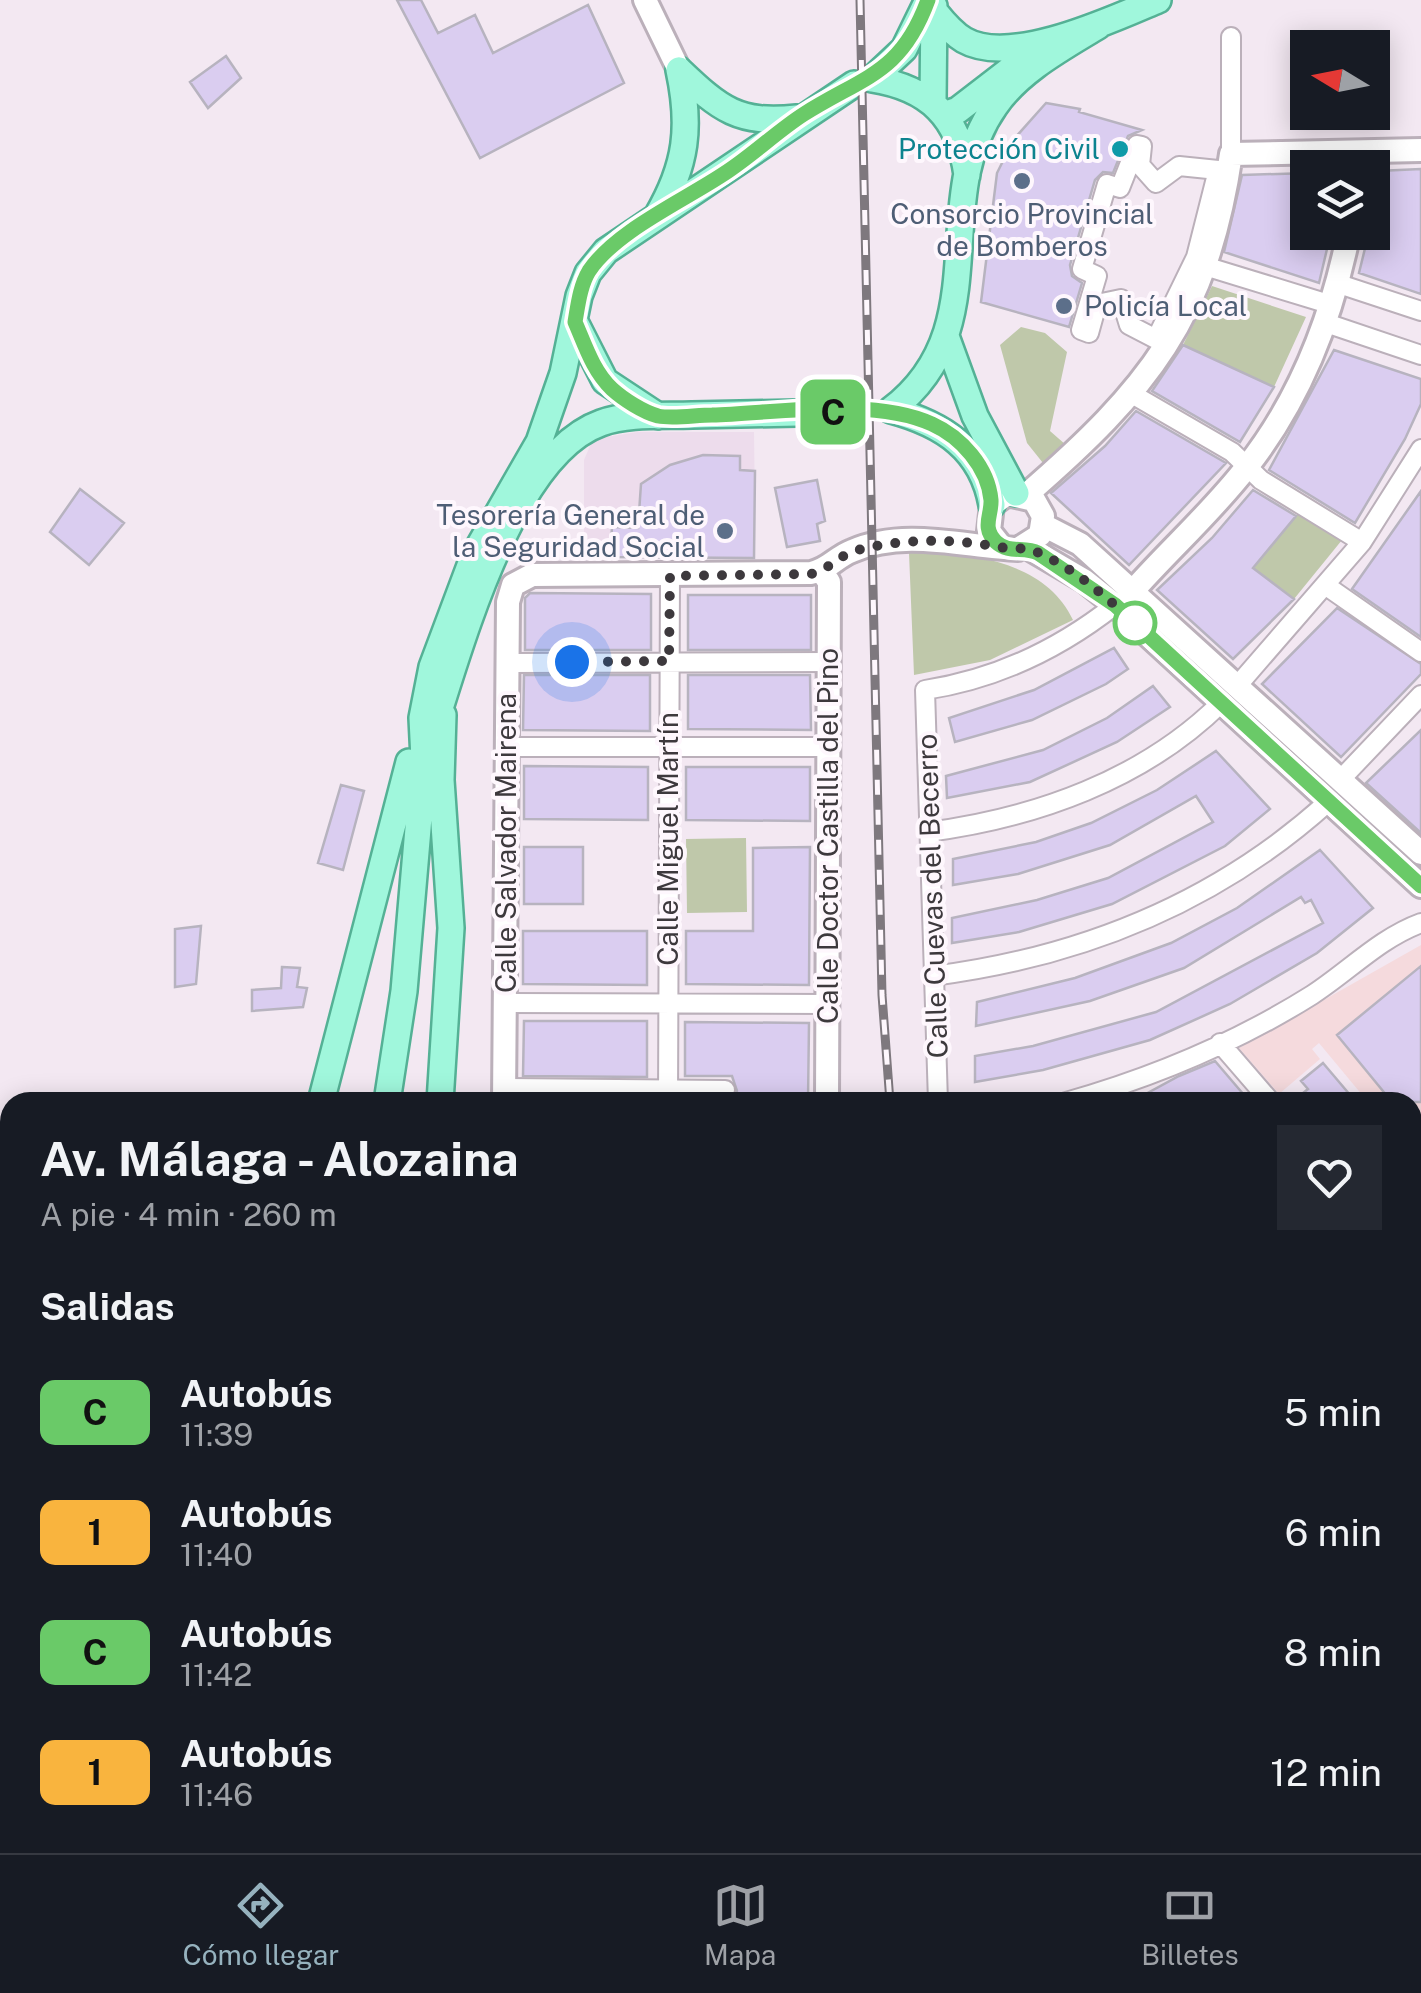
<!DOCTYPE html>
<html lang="es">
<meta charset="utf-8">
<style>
:root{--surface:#171b24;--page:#242831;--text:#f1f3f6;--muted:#9ea1a6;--line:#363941;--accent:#96b2be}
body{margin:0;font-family:"Public Sans",sans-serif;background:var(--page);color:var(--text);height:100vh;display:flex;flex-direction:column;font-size:38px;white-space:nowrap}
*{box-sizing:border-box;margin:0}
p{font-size:32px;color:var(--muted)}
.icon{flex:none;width:55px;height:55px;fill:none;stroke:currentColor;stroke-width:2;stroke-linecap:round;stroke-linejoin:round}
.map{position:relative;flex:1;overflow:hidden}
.drawer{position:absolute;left:0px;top:1092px;width:1422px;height:762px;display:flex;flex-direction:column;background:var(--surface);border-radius:30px 30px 0 0;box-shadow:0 5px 25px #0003}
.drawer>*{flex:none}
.badge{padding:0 20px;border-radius:15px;font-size:35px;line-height:65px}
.needle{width:65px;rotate:280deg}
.fabs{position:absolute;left:1290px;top:30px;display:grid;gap:20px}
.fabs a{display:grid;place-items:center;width:100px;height:100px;border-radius:0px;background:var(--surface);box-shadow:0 5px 25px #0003;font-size:50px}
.you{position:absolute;width:50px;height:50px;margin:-25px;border:8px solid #fff;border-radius:50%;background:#1a73e8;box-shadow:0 0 0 15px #1a73e833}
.map>.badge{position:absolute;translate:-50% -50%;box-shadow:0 0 0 5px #fff}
h2{padding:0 40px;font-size:38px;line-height:90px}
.round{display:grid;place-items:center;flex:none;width:105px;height:105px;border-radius:0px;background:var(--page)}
.headline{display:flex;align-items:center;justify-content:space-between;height:170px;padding:0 40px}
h1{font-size:48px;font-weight:700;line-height:75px}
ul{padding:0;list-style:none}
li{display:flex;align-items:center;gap:30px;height:120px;padding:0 40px}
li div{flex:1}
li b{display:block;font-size:38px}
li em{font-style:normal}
li .badge{min-width:110px;font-weight:700;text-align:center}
.tabs{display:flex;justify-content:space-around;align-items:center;height:140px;border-top:2px solid var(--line);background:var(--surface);font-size:28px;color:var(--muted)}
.tabs a{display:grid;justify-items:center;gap:5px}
.tabs .current{color:var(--accent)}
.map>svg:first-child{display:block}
</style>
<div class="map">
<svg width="1421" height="1853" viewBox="0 0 1421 1853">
<rect width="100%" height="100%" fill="#f3e8f2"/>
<path fill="#f5dadd" d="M1421,945V1166L1413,1156L1412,1102H1368L1319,1043L1312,1049L1320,1059L1279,1094L1239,1048Z"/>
<path fill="#f4dae2" d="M769,1845H1111L1114,1853H765Z"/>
<path fill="#eddcec" d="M638,432H754L755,511L697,510L695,557L584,556V460L593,439Z"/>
<path fill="#bfc8aa" d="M1212,286L1306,317L1274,387L1183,345Z
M1021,327L1045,333L1067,352L1050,431L1066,445L1043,463L1027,443L1000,345Z
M1298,514L1342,540L1294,599L1253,569Z
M934,552C986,555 1049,568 1073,620L990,660L914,675L909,553Z
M746,838L747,912L687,913L686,839Z"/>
<path fill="#dacdf0" stroke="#b7b3bf" stroke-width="2.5" d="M397,0H421L438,33L475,15L493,53L588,5L624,83L480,158Z
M226,56L241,78L208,108L190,82Z
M1046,103L1080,109L1079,112L1142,130L1128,136L1113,173L1103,172L1095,180L1070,265L1072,276L1082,283L1069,327L981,302L997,173L1014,139Z
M1421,169V294L1359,273L1369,232H1372L1378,171Z
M1308,173V232H1331L1319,283L1224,252L1242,175Z
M1183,345L1274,387L1240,442L1152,391Z
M1334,350L1421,379V404L1405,439L1355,523L1269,470Z
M1136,411L1226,463L1129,565L1051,493L1105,446Z
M703,455L740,456V470L755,471L754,558L610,557L612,527L638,528L641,484L670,465Z
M817,480L825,521L817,524L820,541L787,547L775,488Z
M80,489L124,523L89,565L50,532Z
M1253,490L1296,516L1253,568L1294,599L1233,659L1157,590L1212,538Z
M1421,491V637L1352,589Z
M530,593L651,594V650H525V598Z
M688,595H811V650H688Z
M1337,608L1421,664V674L1341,757L1262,684Z
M1114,648L1128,669L1106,684L1032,720L955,742L949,718L1034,690Z
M524,675H650V731L523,730Z
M688,675H810L811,730L688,729Z
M1153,686L1170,707L1117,742L1030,782L947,798L946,776L1043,750L1107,718Z
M1421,730V833L1366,783Z
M1216,751L1270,809L1225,846L1112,904L1019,932L952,943V918L1037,900L1108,878L1213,822L1196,796L1110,845L1018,874L953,885V859L1036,842L1091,823L1157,790Z
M524,766L648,767V820L524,819Z
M686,767H810V821L686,820Z
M341,785L364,791L343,870L318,863Z
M524,847H583V904H524Z
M810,847L809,985L686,984V931H753V848Z
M1320,850L1373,908L1317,953L1230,1004L1150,1040L1043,1070L975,1082V1056L1033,1046L1156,1012L1323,923L1311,900L1305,903L1301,897L1184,968L1090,1001L976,1026L977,1002L1075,978L1171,943L1237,908Z
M201,926L196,984L175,987V929Z
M523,931H647V985L523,984Z
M1421,966V1102H1392L1337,1035Z
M282,967L300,968L297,987L307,988L303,1007L252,1011V990L281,988Z
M524,1021H647V1077L523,1076Z
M685,1022L809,1023L808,1102H732L737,1091L732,1076H685Z
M1215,1061L1250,1102H1131L1179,1076Z
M1323,1063L1356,1102H1292L1308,1089L1301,1081Z"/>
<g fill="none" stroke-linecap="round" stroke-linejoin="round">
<path stroke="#cfc5ce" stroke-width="25" stroke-dasharray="25 12" stroke-linecap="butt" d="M845,412L891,410"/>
<defs>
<path id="street" d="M1137,145L1142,146L1140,165L1156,183L1179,166L1218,170L1196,257L1156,339L1129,325L1121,299L1097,304L1089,333L1081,330L1097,276L1082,269L1107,184L1120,188Z
M1231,154V37
M1208,267L1332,305
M1339,284L1421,311
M1326,323L1421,355
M1132,394L1232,452L1261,480L1362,542
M1325,585L1421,652
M507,663L829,662
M1238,685L1362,542L1421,449
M507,747H828
M1342,778L1421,695
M928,832C1035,818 1143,780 1221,703
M933,976C1081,957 1216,903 1328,802
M505,1003L827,1004
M1220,1043L1271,1102
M504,1088L725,1090
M668,1102L670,576
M938,1102L925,690C997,679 1058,650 1115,605
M1066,1102C1151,1078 1237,1042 1312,995C1349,971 1380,938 1421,923"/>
<path id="secondary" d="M645,0L679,70
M1026,495C1148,389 1207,318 1231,154L1421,150
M1043,525L1080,544L1421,853
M1027,547L1085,581L1115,605L1421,886
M822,572L829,582L827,1102
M1132,592C1169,550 1211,513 1246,468C1300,400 1332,317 1349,232
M504,1102L508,602L513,585L532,575L811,573C828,570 836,557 852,551C905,528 965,547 1018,549L1040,535L1043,516L1034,500L1007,494L992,505L989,531L1000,545
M1412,1282L1421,1275
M1412,1398L1421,1413
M1412,1769L1421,1764
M743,1845L747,1853
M1407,1845L1412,1853"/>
<path id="primary" d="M936,13C944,23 954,34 964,40C1011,67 1113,19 1158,0
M679,70C721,110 738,124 797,118
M872,79C929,88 959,117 967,175
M872,79L904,49L928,0
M933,101L934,6
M946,114L958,110L1019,63
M657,216C687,165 691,126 679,70
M575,322L605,381L658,416
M947,339L975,416L1016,493
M891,410C999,328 927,202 995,106C1019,71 1062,48 1098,26
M891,410C943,424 982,449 992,505
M433,730C460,648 511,455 601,423C628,413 663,416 692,415C743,414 794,413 845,412
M321,1102L409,762
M387,1102L404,991L424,759L422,718L432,667L474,555L539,442L563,373L579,296L588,273L606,251L854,84
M440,1102L451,928L441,780L443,715
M0,1570L10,1566"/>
</defs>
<use href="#street" stroke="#bbb0ba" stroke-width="22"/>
<use href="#secondary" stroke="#bbb0ba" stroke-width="28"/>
<use href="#primary" stroke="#54b195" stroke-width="30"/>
<use href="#street" stroke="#fff" stroke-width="18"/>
<use href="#secondary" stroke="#fff" stroke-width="22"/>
<use href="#primary" stroke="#a0f7dc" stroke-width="25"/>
<defs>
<path id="rail" d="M860,0L882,995L890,1102
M1091,1845L1094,1853"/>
</defs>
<use href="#rail" stroke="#7e787e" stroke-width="9"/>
<use href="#rail" stroke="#fef7fd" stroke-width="5" stroke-dasharray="15" stroke-linecap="butt"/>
</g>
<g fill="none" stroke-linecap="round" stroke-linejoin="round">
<defs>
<path id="line" d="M928,0C901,74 864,76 804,114C779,130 756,152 731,169C690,198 617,229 589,271C580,286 578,305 575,322C585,345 593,371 612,389C623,399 643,412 658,416C674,419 696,415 712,415C777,413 874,397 932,424C961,437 988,467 991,500C992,515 981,527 996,542C1009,554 1024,546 1038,553L1115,605L1421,886"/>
</defs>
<use href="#line" stroke="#fff" stroke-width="22"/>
<use href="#line" stroke="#6aca68" stroke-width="15"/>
<path stroke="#3d393d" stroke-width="10" stroke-dasharray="0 18" d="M572,662L669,661L670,576L811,574C829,570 840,554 858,550C910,537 959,539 1010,549C1019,550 1024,546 1032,550C1075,567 1110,601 1144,631L1135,623"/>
</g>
<circle fill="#0f9aa8" stroke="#fef7fd" stroke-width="4" cx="1120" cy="149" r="10"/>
<g fill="#5c6f8a" stroke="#fef7fd" stroke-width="4">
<circle cx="1022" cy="181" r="10"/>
<circle cx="1064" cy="306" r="10"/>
<circle cx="725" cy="531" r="10"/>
</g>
<circle fill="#fff" stroke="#6aca68" stroke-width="5" cx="1135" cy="623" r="20"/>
<g text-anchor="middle" stroke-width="8" stroke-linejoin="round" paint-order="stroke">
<g font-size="28" fill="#0d838f" stroke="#fef7fd" text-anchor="end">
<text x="1100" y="159">Protección Civil</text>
</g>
<g font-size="28" fill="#4e5e75" stroke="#fef7fd">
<text x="1022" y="224">Consorcio Provincial<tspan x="1022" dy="32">de Bomberos</tspan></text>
<text x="1084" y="316" text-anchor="start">Policía Local</text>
<text x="705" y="525" text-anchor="end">Tesorería General de<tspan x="705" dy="32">la Seguridad Social</tspan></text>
</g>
<g font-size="28" fill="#3d393d" stroke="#fef7fd">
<text transform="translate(828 836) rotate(-90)" y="10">Calle Doctor Castilla del Pino</text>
<text transform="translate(668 839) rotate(-90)" y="10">Calle Miguel Martín</text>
<text transform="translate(506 843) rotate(-90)" y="10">Calle Salvador Mairena</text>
<text transform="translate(932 896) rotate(-92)" y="10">Calle Cuevas del Becerro</text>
</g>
</g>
</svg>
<div class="fabs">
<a><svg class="needle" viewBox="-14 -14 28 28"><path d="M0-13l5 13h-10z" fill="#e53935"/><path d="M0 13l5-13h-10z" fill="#9ea1a6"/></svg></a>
<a><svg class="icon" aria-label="layers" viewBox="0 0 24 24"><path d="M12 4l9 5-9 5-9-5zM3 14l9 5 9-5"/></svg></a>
</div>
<div class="you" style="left:572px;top:662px"></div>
<b class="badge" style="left:833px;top:412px;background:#6aca68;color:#111">C</b>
<section class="drawer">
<div class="headline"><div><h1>Av. Málaga - Alozaina</h1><p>A pie · 4 min · 260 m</p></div><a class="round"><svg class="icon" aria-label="heart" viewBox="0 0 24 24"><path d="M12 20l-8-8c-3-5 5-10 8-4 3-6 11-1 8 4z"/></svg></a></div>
<h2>Salidas</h2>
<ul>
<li><span class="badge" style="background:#6aca68;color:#111">C</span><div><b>Autobús</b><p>11:39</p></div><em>5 min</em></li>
<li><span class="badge" style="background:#f9b43e;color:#111">1</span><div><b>Autobús</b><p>11:40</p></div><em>6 min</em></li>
<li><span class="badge" style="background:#6aca68;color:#111">C</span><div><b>Autobús</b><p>11:42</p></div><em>8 min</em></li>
<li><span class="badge" style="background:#f9b43e;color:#111">1</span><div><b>Autobús</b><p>11:46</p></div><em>12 min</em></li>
</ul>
</section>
</div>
<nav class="tabs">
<a class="current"><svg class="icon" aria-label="directions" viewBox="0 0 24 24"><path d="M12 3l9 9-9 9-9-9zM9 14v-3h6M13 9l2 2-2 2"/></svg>Cómo llegar</a>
<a><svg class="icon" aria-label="map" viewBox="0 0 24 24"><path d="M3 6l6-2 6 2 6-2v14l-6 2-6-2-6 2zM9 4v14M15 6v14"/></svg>Mapa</a>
<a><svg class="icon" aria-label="tickets" viewBox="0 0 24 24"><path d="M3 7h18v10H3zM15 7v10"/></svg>Billetes</a>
</nav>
